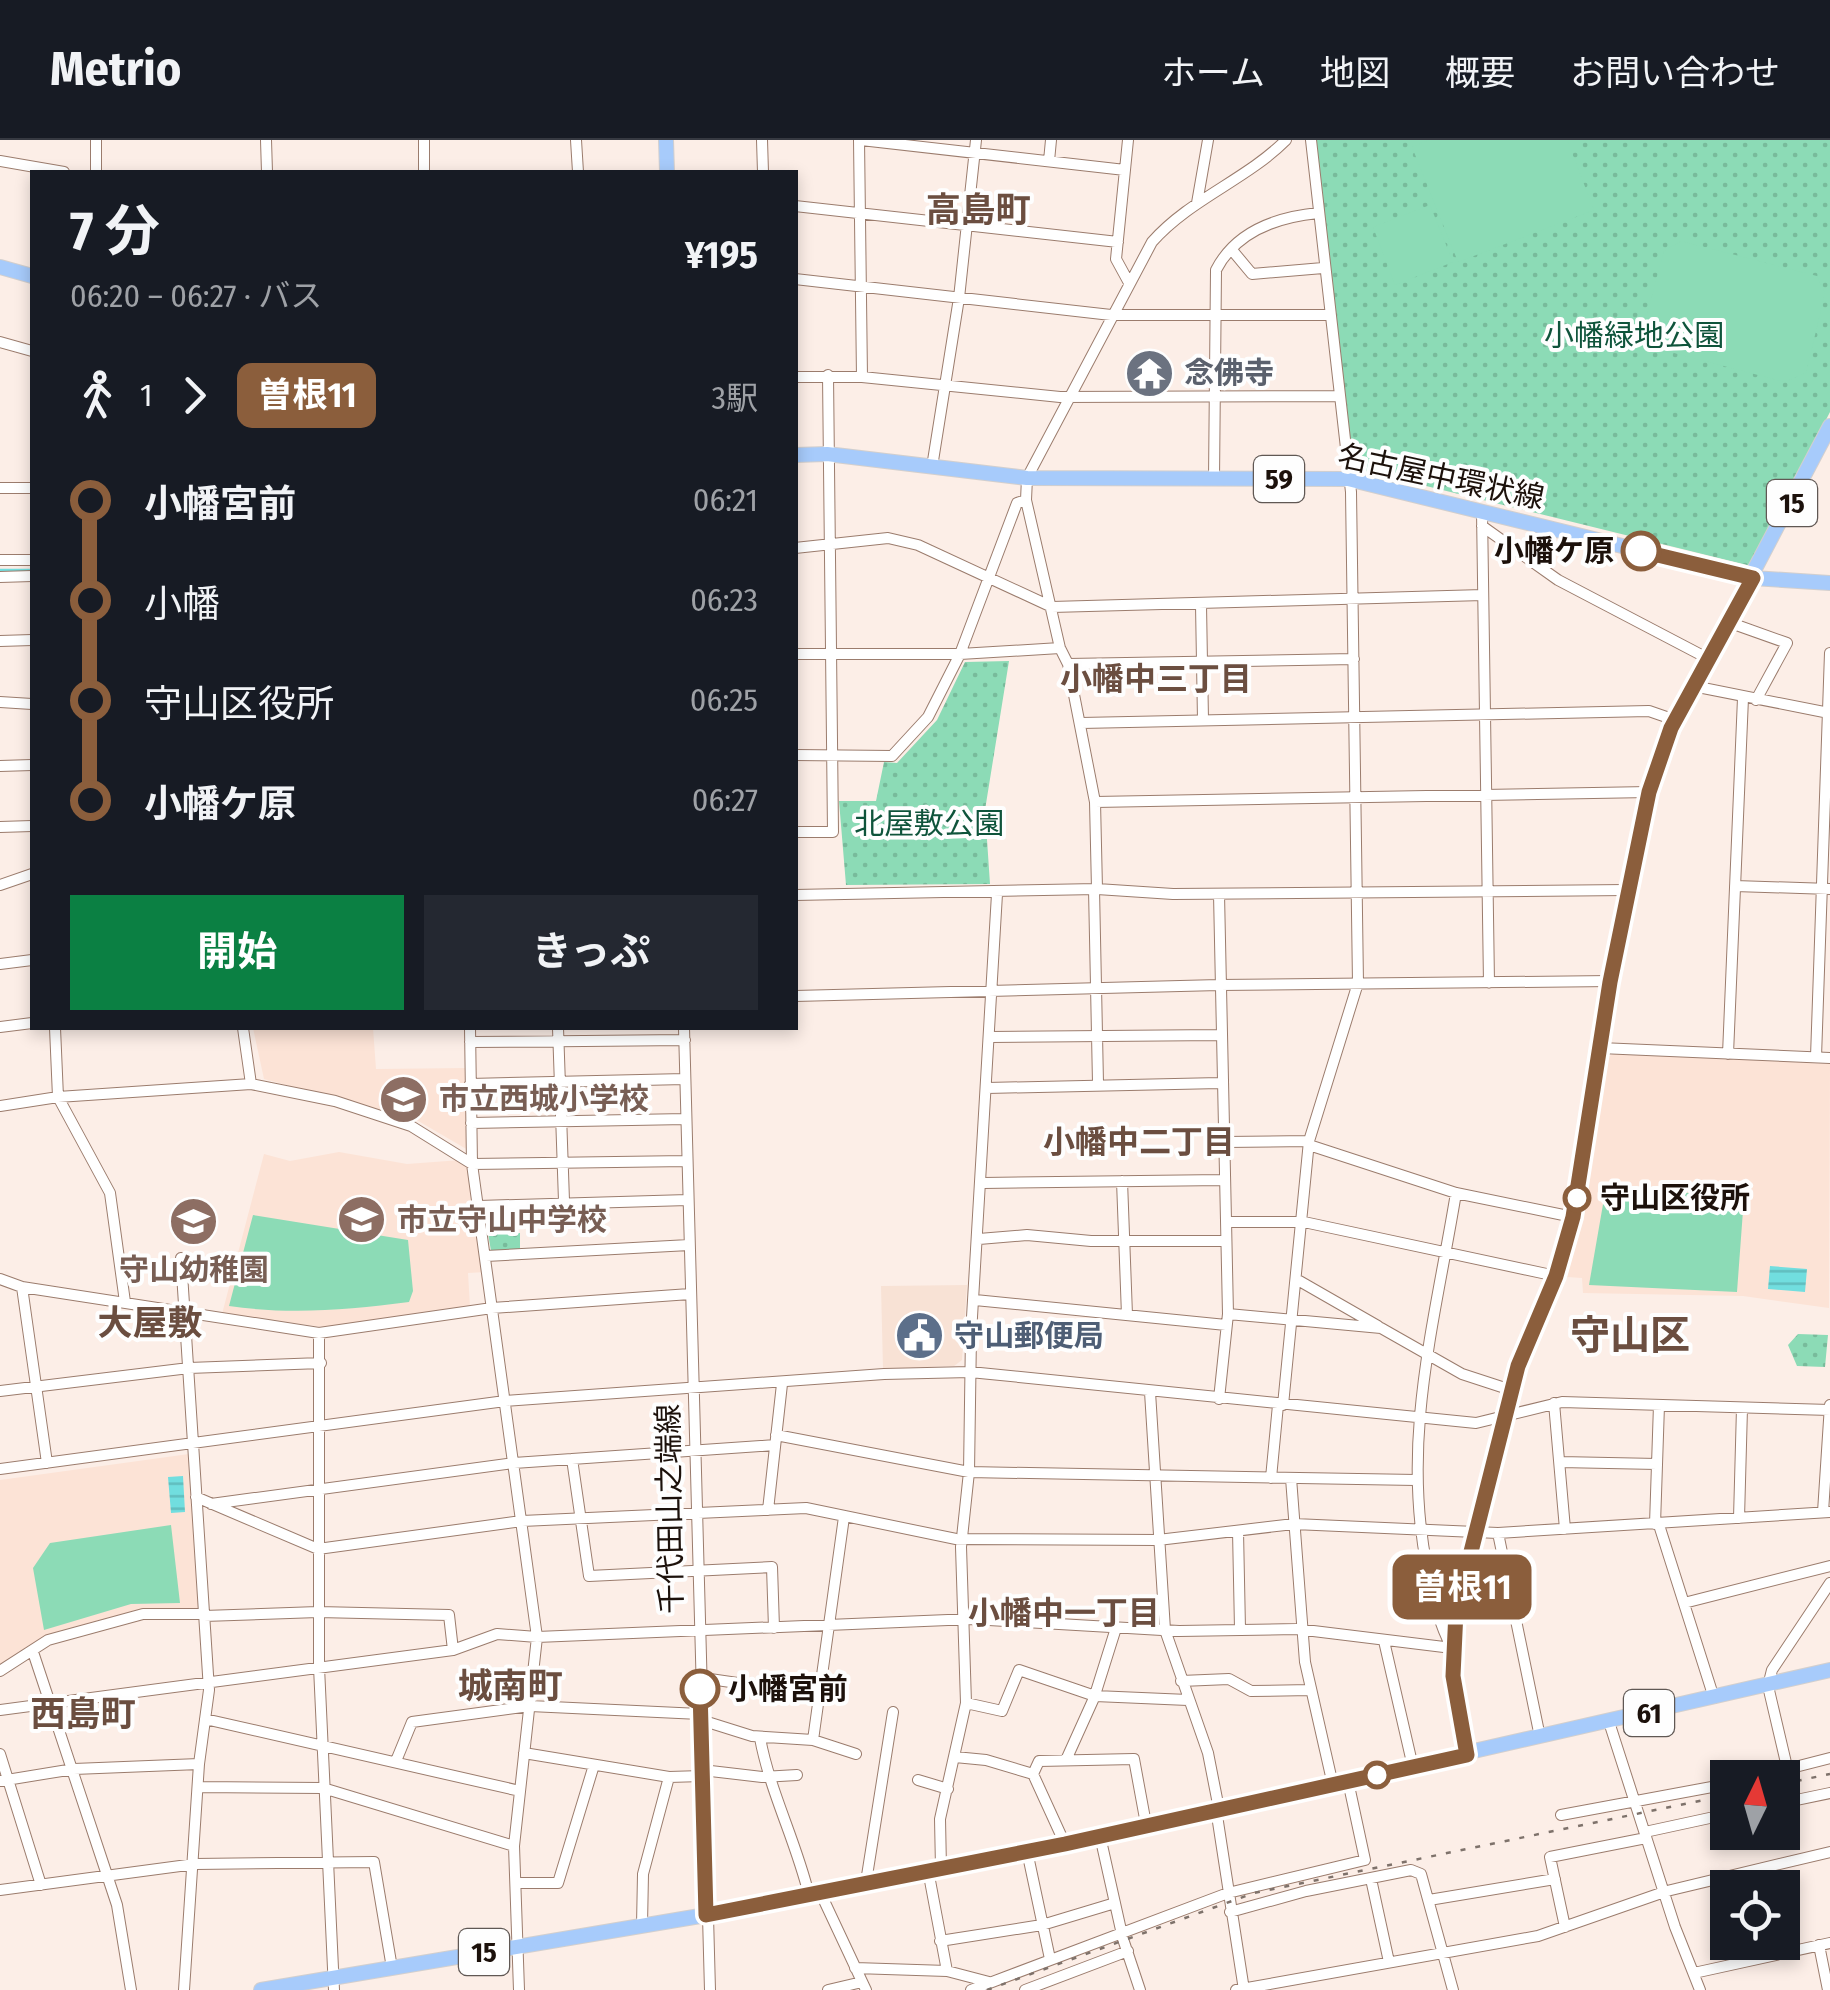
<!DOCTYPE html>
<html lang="ja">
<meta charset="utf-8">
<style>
:root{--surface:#171b24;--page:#242831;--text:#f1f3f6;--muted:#9ea1a6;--line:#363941;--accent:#0b8043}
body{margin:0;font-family:"Fira Sans Condensed","Noto Sans JP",sans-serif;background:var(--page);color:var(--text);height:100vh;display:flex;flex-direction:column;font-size:38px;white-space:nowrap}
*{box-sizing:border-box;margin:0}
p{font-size:32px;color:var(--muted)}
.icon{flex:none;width:55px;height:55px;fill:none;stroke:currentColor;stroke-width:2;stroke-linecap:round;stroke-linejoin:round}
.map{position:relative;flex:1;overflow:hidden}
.sheet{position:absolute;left:30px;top:30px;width:768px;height:860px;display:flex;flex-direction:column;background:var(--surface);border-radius:0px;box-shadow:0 5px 15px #0003}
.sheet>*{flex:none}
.badge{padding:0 20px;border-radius:15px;font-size:35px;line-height:65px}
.needle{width:65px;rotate:5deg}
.controls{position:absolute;left:1710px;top:1620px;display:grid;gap:20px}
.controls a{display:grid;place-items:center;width:90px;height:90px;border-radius:0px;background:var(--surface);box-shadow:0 5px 15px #0003;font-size:50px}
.map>.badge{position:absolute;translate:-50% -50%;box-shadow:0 0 0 5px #fff}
.legs{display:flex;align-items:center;gap:15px;height:110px;padding:0 40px;font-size:32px}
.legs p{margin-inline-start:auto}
.summary{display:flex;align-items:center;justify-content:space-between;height:170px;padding:0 40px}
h1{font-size:55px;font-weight:700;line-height:75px}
.cta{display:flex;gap:20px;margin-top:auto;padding:20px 40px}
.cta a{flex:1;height:115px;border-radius:0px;background:var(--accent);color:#fff;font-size:40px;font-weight:700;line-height:115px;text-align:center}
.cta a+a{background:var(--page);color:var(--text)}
ul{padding:0 40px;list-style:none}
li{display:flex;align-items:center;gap:35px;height:100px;font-size:38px}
li i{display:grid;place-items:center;width:15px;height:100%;margin:0 12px;background:currentColor}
li i::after{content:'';width:25px;height:25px;margin:-12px;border:8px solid;border-radius:50%;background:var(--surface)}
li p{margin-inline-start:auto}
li:first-child i{background:linear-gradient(#0000 50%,currentColor 0)}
li:last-child i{background:linear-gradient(currentColor 50%,#0000 0)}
header{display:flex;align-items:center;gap:60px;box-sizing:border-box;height:140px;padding:0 50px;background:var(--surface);border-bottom:2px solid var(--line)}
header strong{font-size:48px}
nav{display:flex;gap:55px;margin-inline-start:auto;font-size:35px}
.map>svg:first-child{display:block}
</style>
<header>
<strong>Metrio</strong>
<nav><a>ホーム</a><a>地図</a><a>概要</a><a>お問い合わせ</a></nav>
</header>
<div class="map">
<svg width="1830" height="1850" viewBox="0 0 1830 1850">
<defs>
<pattern id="park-dots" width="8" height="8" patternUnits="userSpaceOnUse" patternTransform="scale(2.5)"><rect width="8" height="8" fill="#8cdbb6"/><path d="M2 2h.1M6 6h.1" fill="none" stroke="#78bb9b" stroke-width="1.8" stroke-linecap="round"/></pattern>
<pattern id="water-rules" width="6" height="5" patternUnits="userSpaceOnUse" patternTransform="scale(2.5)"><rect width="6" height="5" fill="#71dedf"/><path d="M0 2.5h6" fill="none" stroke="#61bdbe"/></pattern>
</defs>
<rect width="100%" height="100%" fill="#fceee7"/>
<path fill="#f8e2d5" d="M967,1145L962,1220L954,1226L883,1229L881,1146Z"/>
<path fill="#fce3d6" d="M253,888H373L376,929L467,928L468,1010L415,979L264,939Z
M1616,913L1830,924L1829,1168L1743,1156L1583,1153L1582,1138L1567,1137L1585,1069L1607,917Z
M339,1012L407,1024L461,1020L470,1028L485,1132L468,1133L470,1167L324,1187L222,1174L264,1014L290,1021Z
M189,1314L198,1470L142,1471L47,1497L0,1524V1340Z"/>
<path fill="url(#park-dots)" d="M1316,0H1830V272L1751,426L1349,327Z
M1009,521L985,670L990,744L846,745L839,661H876L884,622L897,623L937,580L965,522Z
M488,1093H520V1109L491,1111Z
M1798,1194L1828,1195L1825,1227L1797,1226L1788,1205Z"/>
<path fill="#8cdbb6" d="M1429,0H1567L1594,70L1458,122L1412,7Z
M1430,65L1453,122L1395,145L1373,87Z
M1681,101L1817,136L1825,153L1806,233L1785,242L1655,208L1644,186L1664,111Z
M1606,1047L1744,1057L1737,1152L1589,1145Z
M253,1075L408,1100L413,1151L409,1162C347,1170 291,1175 229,1166Z
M171,1385L180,1463L131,1464L44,1490L33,1428L50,1403Z"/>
<path fill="url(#water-rules)" d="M1770,1126L1807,1129L1805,1152L1768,1149Z
M183,1336L185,1372L171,1373L168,1337Z"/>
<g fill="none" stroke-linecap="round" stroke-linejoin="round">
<path stroke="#71dedf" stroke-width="2.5" d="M0,430H32"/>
<defs>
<path id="minor" d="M96,0V32
M266,0L267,32
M576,0L578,32
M762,0L763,32
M859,0L862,237
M861,0L1125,30
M1128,0L1116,119L1128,141
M0,21L64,32
M1049,21L1051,0
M424,32V0
M1197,63L1208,0
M795,66L1118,102
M1232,110L1252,134L1323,128
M795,139L1111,175H1328
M0,202L32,211
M795,237H862L1060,257L1337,256
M932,327L959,158L976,0
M1214,339L1216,130C1236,91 1278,77 1318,73
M0,348H32
M1482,372L1489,843
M1482,386L1558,440L1707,518
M795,408L888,398L918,405L1052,467L1483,455
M0,420H32
M0,437L32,436
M1201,465L1203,580
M1728,482L1787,503L1756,560
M0,501L32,500
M795,514H960L1060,508
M1068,524L1354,519
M1693,546L1829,573
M0,562L32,564
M1081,583L1649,571L1675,580
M795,615L892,616L928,577L960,514L1017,363L1026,360
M0,626L32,625
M1095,662L1649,652
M0,687L32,686
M795,692H833L828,235
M0,745L32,734
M1735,746L1830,749
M1094,749L1098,943
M1097,749L1095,662L1068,524L1060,508L1026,360L1027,338L1152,102C1190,59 1246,40 1286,0
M1219,754L1228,1174L1219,1259
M795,755L1097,749L1173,754L1627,750
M0,824L32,820
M795,856L1219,845L1611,841
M0,887L32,883
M55,888L58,957L110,1053L125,1162
M243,888L251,944
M470,888L472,1024L537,1497L514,1706L519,1850
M558,888L564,1061
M684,888L710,1850
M990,897L1220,895
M470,902L685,900
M1600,908L1830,918
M1728,914L1743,558
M1816,917L1830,513
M470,944L685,939
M987,948L1220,943
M0,966L58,957L251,944L335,961L411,986L472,1024L687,1021
M471,983L686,979
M1225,1002L1309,1001
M1309,1005L1456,1053L1573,1077
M1122,1041L1127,1175
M983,1043L1223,1040
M479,1066L688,1060
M1227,1082H1304L1556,1136
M979,1099L1027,1095L1091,1101H1225
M486,1116L689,1105
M181,1118L209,1550L199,1624L184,1850
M0,1139L22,1147L319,1193L492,1168L690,1154
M1296,1139L1378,1186
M22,1147L47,1323
M975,1160L1226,1185
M1228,1174L1381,1188L1462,1234L1511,1250
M319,1193V1527L334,1850
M0,1251L189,1228L321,1223
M1150,1252L1165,1490L1208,1613L1219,1669
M1554,1263L1565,1389
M1283,1265L1309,1001L1358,843L1351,352L1311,0
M776,1295L969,1332L1416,1340
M572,1319L589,1436L772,1427L774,1488
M1560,1322L1657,1324
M0,1329L505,1261L884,1234L970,1232L1476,1283L1562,1262L1830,1270
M1271,1338L1278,1265
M1291,1338L1305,1522L1333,1645
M196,1357L318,1409L522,1381L806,1368L956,1399L1158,1400L1294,1384L1498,1393L1830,1372
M211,1364L514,1323L775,1305
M768,1370L782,1244
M1823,1372L1830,1265
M1739,1378L1742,1268
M1655,1384L1659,1265
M1659,1385L1714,1558
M1238,1391L1240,1489
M1498,1393L1540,1597
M1684,1463L1830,1426
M204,1476L318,1472L449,1475L453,1510
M1384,1501L1413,1627
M33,1512L117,1765L131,1850
M0,1531L48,1500L143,1474H204
M710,1539L819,1555
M1181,1541L1229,1539L1251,1551L1311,1550
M966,1563L1002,1571L1019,1530L1095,1556L1188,1560
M0,1570L453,1510L497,1494L537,1497L972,1479L1179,1491L1297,1489L1452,1508C1438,1482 1433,1456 1427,1427C1401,1299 1435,1181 1456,1053
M205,1579L520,1651
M701,1580L752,1596L813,1600L856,1614
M1609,1582L1675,1787L1700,1850
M760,1598C770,1652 796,1701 809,1755
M813,1600L844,1377
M524,1613L669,1637L702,1636
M0,1614L41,1745
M955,1617L986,1620L1033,1634L1065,1704
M1066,1620L1094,1558L1116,1488
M396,1621L412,1582L530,1566L700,1574
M1787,1627L1768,1546L1772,1530L1830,1443
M702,1630L762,1637L797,1635
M1033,1634L1039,1621L1134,1619L1146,1684
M1752,1638L1830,1618
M918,1640L948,1649
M0,1641L74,1629L199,1624
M198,1647L323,1648L514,1706
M1782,1663L1830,1653
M1216,1669L1244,1850
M1561,1675L1728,1644
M1645,1692L1728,1674
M1100,1696L1123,1799L1140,1850
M1027,1711L1050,1819
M941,1728L940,1679L966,1563L961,1407L969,1332L971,1194L997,754
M928,1730L947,1831L989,1842
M1371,1739L1389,1822
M866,1742L893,1572
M517,1743H558L594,1625
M0,1750L195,1724L374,1722L392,1828
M820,1752L866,1850
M1429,1760L1555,1739
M1230,1772L1306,1751L1411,1730L1421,1734L1453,1850
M642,1785L643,1734L669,1637
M1565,1787L1550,1717L1646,1698
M940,1801L1042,1785L1115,1763
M1819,1805L1828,1850
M855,1828L947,1831
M1694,1833L1830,1803
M828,1850L862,1842
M971,1850L1228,1753L1365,1720L1348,1641
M1025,1850L1128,1811
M1236,1850L1538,1796L1667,1751L1830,1712"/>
<path id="major" d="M666,0L667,32
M0,127L32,136
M795,315L827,314L1027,338L1348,339L1753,438L1830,443
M1467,1615L1453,1536L1456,1471L1518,1226L1556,1136L1573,1077L1611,841L1649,652L1671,588L1830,286
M261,1850L706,1775L1065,1704L1830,1530"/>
</defs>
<use href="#minor" stroke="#9b7c6d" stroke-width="12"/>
<use href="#major" stroke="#d2cfce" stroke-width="16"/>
<use href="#minor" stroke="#fff" stroke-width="10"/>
<use href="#major" stroke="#a7cbfb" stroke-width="14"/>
<path stroke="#7e726b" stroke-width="2.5" stroke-dasharray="5 10" stroke-linecap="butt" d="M1782,1644L1830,1634
M987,1850L1254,1753L1728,1655"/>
</g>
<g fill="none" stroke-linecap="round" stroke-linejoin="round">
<defs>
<path id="line-1" d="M700,1549L706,1775L1065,1704L1467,1615L1453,1536L1456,1471L1518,1226L1556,1136L1573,1077L1610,842L1649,652L1671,588L1753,438L1641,411"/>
</defs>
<use href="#line-1" stroke="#fff" stroke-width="22"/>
<use href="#line-1" stroke="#8b5e3c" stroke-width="15"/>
</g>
<defs>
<symbol id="temple-disc" viewBox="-11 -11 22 22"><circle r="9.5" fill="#6b7280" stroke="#fefefe"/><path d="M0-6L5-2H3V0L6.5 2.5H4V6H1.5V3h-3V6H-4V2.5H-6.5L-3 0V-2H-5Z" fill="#fff"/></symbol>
<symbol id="school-disc" viewBox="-11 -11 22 22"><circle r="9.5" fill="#8d6e63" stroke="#fefefe"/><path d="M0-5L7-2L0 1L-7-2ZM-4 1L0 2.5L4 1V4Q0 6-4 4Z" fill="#fff"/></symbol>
<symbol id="civic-disc" viewBox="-11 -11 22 22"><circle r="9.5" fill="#5c6f8a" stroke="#fefefe"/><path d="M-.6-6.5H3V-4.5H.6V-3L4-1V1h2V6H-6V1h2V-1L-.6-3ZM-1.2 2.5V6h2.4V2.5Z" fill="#fff"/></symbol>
</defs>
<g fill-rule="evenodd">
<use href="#temple-disc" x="1122" y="206" width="55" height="55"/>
<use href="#school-disc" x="376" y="932" width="55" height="55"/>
<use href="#school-disc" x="334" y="1052" width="55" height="55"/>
<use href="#school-disc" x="166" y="1054" width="55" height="55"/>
<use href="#civic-disc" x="892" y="1168" width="55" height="55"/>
</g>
<g fill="#fff" stroke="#8b5e3c" stroke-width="5">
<circle cx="1641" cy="411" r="18"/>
<circle cx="1577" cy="1058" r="12"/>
<circle cx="700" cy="1549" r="18"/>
<circle cx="1377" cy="1635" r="12"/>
</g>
<g text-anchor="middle" stroke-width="8" stroke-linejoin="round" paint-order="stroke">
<g fill="#fefefe" stroke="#605854" stroke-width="2.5">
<rect x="1254" y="316" width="50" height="46" rx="8"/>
<rect x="1767" y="340" width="50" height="46" rx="8"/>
<rect x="1624" y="1550" width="50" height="46" rx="8"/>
<rect x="459" y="1789" width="50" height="46" rx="8"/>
</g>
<g font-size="28" font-weight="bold" fill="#1c110b">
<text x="1279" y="349">59</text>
<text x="1792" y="373">15</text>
<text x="1649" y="1583">61</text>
<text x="484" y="1822">15</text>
</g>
<g font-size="30" fill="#0f543b" stroke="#fefefe">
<text x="1634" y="206">小幡緑地公園</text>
<text x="929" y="694">北屋敷公園</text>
</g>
<g font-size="30" font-weight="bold" fill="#5b616d" stroke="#fefefe" text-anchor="start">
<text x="1184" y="243">念佛寺</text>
</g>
<g font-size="30" fill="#1c110b" stroke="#fefefe">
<text transform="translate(1441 337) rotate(12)" y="10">名古屋中環状線</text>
<text transform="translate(670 1369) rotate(-91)" y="10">千代田山之端線</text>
</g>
<g font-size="30" font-weight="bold" fill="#1c110b" stroke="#fefefe" text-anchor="start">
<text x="1614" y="421" text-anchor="end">小幡ケ原</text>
<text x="1600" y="1068">守山区役所</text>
<text x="728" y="1559">小幡宮前</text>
</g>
<g font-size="30" font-weight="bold" fill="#785e54" stroke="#fefefe" text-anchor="start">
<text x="439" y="969">市立西城小学校</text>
<text x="397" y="1090">市立守山中学校</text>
<text x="194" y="1140" text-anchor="middle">守山幼稚園</text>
</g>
<g font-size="30" font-weight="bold" fill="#4e5e75" stroke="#fefefe" text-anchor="start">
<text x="954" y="1206">守山郵便局</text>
</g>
<g font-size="32" font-weight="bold" fill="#6b4e40" stroke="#fefefe">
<text x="1156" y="550">小幡中三丁目</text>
<text x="1139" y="1013">小幡中二丁目</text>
<text x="1064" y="1484">小幡中一丁目</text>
</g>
<g font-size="35" font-weight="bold" fill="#6b4e40" stroke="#fefefe">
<text x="978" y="82">高島町</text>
<text x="150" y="1195">大屋敷</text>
<text x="510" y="1558">城南町</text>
<text x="83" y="1586">西島町</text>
</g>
<g font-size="40" font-weight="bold" fill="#6b4e40" stroke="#fefefe">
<text x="1630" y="1209">守山区</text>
</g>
</g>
</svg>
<div class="controls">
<a><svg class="needle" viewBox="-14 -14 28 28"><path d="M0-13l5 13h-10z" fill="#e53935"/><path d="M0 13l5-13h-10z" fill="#9ea1a6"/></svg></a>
<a><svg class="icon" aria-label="locate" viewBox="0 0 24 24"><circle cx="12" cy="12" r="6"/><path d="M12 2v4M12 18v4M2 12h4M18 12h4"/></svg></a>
</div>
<b class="badge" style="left:1462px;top:1447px;background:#8b5e3c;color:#fff">曽根11</b>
<section class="sheet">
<div class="summary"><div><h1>7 分</h1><p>06:20 – 06:27 · バス</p></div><b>¥195</b></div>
<div class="legs"><svg class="icon" aria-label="walk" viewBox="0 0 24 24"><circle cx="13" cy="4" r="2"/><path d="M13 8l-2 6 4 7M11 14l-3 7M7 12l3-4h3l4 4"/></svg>1<svg class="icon" aria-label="forward" viewBox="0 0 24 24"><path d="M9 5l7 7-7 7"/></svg><b class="badge" style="background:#8b5e3c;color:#fff">曽根11</b><p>3駅</p></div>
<ul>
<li><i style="color:#8b5e3c"></i><b>小幡宮前</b><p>06:21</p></li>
<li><i style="color:#8b5e3c"></i><span>小幡</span><p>06:23</p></li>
<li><i style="color:#8b5e3c"></i><span>守山区役所</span><p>06:25</p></li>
<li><i style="color:#8b5e3c"></i><b>小幡ケ原</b><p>06:27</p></li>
</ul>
<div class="cta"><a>開始</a><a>きっぷ</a></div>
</section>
</div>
